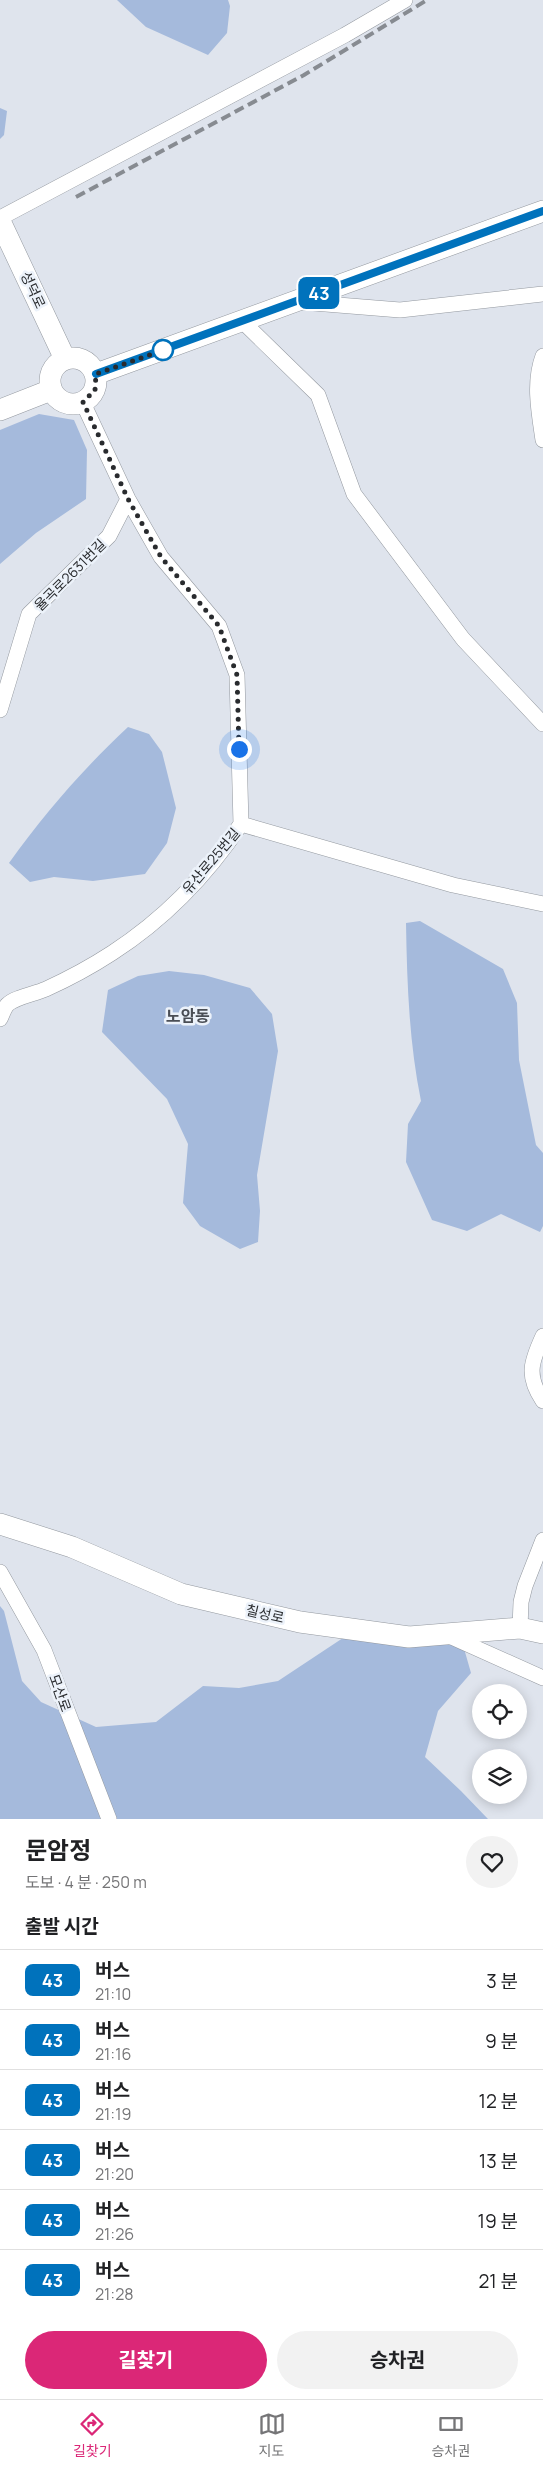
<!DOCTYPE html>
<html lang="ko">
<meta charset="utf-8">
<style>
:root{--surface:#fff;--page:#f2f2f2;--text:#202124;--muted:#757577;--line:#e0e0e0;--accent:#db2777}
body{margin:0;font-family:Manrope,"Noto Sans KR",sans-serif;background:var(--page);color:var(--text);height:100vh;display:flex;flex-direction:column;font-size:19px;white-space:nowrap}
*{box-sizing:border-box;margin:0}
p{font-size:16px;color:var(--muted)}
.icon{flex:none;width:28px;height:28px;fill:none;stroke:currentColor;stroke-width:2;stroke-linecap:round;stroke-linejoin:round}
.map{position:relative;height:1819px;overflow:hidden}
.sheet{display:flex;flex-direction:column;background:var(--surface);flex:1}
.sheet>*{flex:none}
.badge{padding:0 10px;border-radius:8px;font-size:18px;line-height:32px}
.controls{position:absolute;left:472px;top:1684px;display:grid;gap:10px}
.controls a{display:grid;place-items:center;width:55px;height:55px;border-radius:50%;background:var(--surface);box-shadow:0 2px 12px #0003;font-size:25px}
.you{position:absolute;width:25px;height:25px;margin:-12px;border:4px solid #fff;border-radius:50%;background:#1a73e8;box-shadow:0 0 0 8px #1a73e833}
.map>.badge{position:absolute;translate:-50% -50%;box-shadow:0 0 0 2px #fff}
h2{padding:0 25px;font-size:19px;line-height:45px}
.round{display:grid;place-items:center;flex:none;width:52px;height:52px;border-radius:26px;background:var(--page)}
.overview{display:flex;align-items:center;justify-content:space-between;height:85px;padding:0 25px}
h1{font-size:24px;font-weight:700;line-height:38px}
.primary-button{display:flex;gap:10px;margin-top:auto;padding:10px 25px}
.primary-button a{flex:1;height:58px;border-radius:30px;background:var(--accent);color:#fff;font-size:20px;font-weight:700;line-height:58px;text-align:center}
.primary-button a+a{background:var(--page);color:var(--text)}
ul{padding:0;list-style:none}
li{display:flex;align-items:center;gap:15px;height:60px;padding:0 25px;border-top:1px solid var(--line)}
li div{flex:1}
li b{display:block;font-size:19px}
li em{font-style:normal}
li .badge{min-width:55px;font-weight:700;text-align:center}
.tab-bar{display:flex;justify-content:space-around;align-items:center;height:70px;border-top:1px solid var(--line);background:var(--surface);font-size:14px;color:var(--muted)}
.tab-bar a{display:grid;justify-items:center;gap:2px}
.tab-bar .on{color:var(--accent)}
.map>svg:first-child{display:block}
</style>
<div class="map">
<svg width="543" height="1819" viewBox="0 0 543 1819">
<rect width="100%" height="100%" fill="#dfe4ed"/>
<path fill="#a5badc" d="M117,0H228L230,6L227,33L208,55L146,27Z
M0,108L7,111L4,135L0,139Z
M39,414L74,420L87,450L86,499L36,533L0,564V430Z
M128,727L149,734L162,752L176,808L167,843L145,874L93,881L54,877L30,882L9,863C44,814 84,768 128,727Z
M420,921L503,969L517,1003L519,1060L536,1145L543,1153V1226L540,1232L501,1214L467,1231L432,1220L406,1162L408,1124L421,1101C409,1042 407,983 406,923Z
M169,971L204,975L250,988L272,1014L278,1051L257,1175L260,1211L258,1242L240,1249L200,1226L183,1203L188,1144L167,1099L102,1032L108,990L138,976Z
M0,1606L4,1611L22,1681L41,1702L96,1727L156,1722L203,1686L239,1688L278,1681L352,1632L463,1645L471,1673L438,1711L425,1757L461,1791L488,1819H0Z"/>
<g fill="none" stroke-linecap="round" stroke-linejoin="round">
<defs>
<path id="street" d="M0,218L345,35L405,0
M301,302L400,310L543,294
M242,321L318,395L354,494L463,639L543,724
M543,356C533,382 539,413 543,440
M83,403L128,499L161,557L219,626L237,675L241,824
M0,710L29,614L109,536L128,499
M241,824L453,885L543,904
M0,1019C2,1015 4,1009 7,1005C15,997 35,994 46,989C68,979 92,966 112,953C163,920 207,875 241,824
M543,1336C531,1362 526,1376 543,1401
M0,1572L44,1650L109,1819
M520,1628L521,1602L525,1586L543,1540
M447,1635L543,1678"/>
<path id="secondary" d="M0,221L65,359
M50 381a23 23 0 1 1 46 0a23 23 0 1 1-46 0Z
M96,374L543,211
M0,410L51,390
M0,1524L72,1547L181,1594L300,1622L409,1637L520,1628L543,1633"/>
</defs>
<use href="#street" stroke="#93989f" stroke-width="16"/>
<use href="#secondary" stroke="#93989f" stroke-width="22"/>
<use href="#street" stroke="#fff" stroke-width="15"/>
<use href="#secondary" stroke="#fff" stroke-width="21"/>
<path stroke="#878b91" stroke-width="4" stroke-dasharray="10 5" stroke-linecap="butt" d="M76,197L304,75L427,0"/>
</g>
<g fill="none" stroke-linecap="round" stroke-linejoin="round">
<defs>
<path id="line" d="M96,374L543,211"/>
</defs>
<use href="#line" stroke="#fff" stroke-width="11"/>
<use href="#line" stroke="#0072bc" stroke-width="8"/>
<path stroke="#292b2e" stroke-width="5" stroke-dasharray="0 9" d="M163,350L169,348L96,374L95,390L83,402L128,499L161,557L219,626L237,675L239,749"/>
</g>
<circle fill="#fff" stroke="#0072bc" stroke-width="2.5" cx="163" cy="350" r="10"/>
<g text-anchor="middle" stroke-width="5" stroke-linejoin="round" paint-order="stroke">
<g font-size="14" fill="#292b2e" stroke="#ecf2fa">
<text transform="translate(33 290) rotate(65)" y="5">성덕로</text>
<text transform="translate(70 575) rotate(-45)" y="5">율곡로2631번길</text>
<text transform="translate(211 861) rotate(-50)" y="5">유산로25번길</text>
<text transform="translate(265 1614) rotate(13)" y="5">칠성로</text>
<text transform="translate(60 1693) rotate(70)" y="5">모산로</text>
</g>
<g font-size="16" font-weight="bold" fill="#4a4e55" stroke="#ecf2fa">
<text x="188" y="1022">노암동</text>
</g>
</g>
</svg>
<div class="controls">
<a><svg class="icon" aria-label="locate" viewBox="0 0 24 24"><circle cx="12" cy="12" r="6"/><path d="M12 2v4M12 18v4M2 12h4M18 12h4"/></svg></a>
<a><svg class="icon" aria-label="layers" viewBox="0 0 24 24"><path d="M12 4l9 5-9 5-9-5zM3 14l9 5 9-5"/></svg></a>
</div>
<div class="you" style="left:239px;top:749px"></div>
<b class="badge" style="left:319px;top:293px;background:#0072bc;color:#fff">43</b>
</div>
<section class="sheet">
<div class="overview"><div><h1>문암정</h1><p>도보 · 4 분 · 250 m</p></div><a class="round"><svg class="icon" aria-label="heart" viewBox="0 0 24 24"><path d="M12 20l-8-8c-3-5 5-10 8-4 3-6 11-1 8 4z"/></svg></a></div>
<h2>출발 시간</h2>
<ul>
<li><span class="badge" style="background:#0072bc;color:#fff">43</span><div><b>버스</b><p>21:10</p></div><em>3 분</em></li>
<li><span class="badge" style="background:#0072bc;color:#fff">43</span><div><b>버스</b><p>21:16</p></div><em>9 분</em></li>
<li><span class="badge" style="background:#0072bc;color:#fff">43</span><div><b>버스</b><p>21:19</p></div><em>12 분</em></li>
<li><span class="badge" style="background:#0072bc;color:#fff">43</span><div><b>버스</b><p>21:20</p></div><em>13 분</em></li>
<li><span class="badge" style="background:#0072bc;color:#fff">43</span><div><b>버스</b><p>21:26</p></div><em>19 분</em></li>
<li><span class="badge" style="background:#0072bc;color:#fff">43</span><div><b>버스</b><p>21:28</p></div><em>21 분</em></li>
</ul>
<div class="primary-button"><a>길찾기</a><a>승차권</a></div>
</section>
<nav class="tab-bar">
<a class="on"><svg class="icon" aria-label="directions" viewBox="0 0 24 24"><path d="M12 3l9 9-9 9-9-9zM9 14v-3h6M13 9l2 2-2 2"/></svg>길찾기</a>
<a><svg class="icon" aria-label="map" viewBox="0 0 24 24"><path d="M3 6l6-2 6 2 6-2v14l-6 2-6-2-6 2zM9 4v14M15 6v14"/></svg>지도</a>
<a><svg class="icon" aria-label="tickets" viewBox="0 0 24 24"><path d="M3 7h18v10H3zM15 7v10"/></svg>승차권</a>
</nav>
